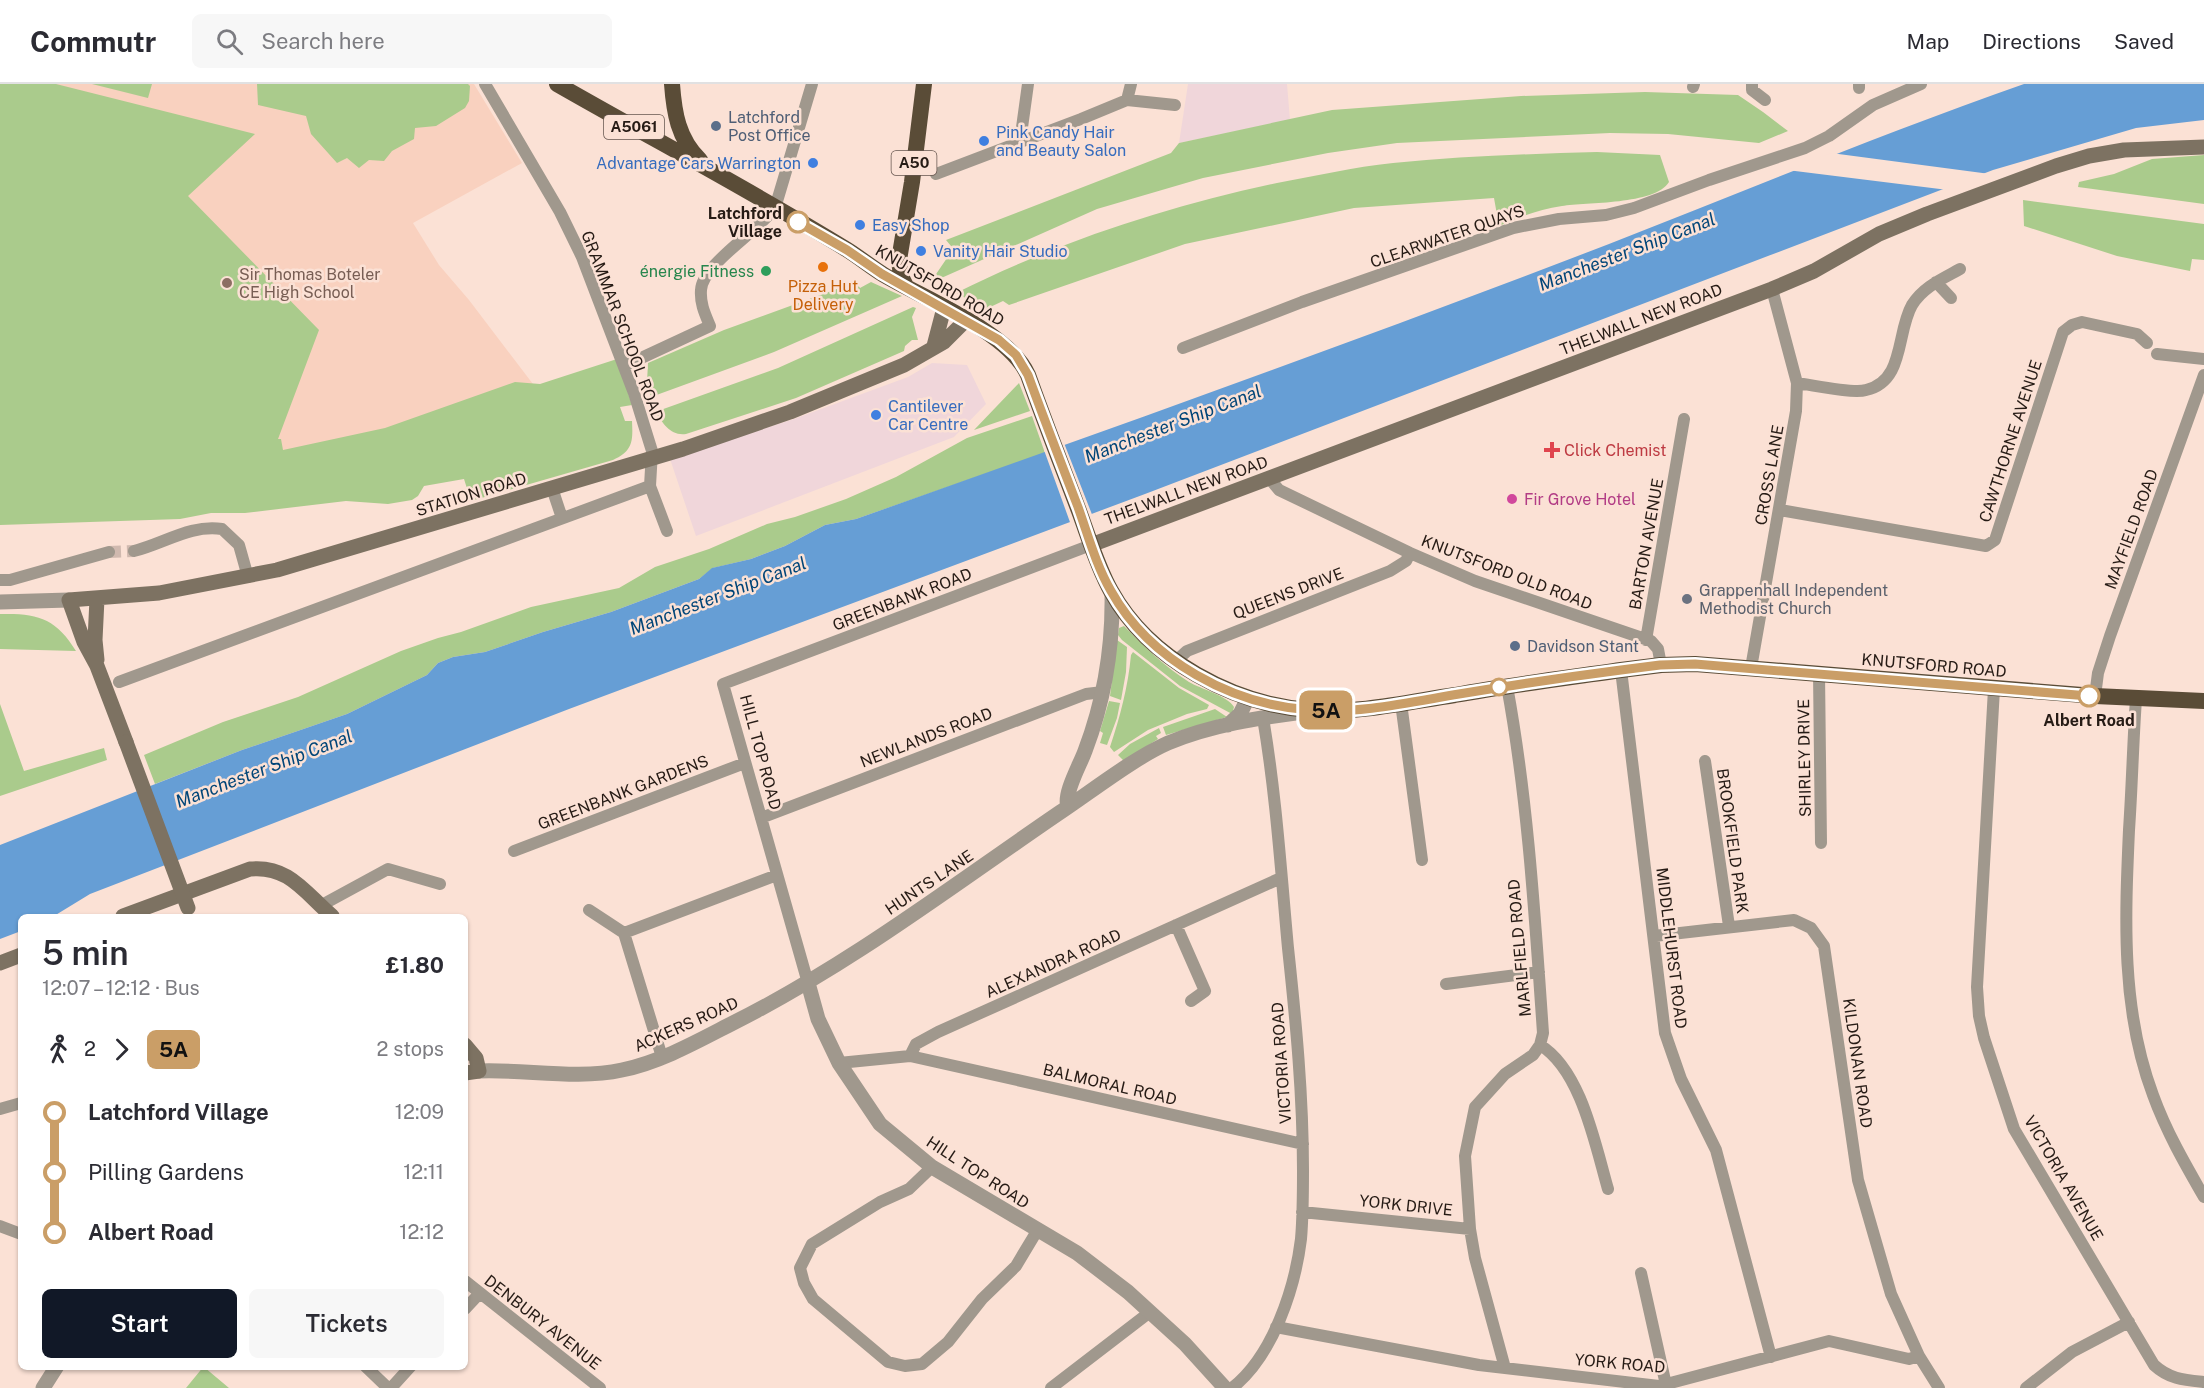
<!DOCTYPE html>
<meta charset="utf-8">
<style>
:root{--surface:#fff;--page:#f7f7f7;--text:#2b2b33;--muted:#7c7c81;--line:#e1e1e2;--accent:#111827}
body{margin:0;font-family:"Public Sans",sans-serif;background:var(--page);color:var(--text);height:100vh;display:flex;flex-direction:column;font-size:22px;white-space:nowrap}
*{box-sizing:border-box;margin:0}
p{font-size:20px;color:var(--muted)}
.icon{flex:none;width:33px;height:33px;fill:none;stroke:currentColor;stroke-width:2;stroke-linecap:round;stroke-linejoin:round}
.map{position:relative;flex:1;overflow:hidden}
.panel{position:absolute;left:18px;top:830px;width:450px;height:456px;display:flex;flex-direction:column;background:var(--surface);border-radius:9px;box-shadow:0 2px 4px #0004}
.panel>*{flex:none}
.badge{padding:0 12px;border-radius:9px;font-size:21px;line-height:39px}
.map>.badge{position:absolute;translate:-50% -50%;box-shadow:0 0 0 3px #fff}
.legs{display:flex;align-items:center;gap:9px;height:66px;padding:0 24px;font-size:20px}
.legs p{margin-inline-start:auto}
.headline{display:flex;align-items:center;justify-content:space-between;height:102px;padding:0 24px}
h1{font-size:33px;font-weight:600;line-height:45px}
.cta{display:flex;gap:12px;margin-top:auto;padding:12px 24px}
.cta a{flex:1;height:69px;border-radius:9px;background:var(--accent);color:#fff;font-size:24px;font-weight:600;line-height:69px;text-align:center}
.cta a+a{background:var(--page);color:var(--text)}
ul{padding:0 24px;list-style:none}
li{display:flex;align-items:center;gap:21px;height:60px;font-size:22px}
li i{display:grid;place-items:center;width:9px;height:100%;margin:0 8px;background:currentColor}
li i::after{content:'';width:15px;height:15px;margin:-8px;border:4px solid;border-radius:50%;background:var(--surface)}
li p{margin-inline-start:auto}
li:first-child i{background:linear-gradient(#0000 50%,currentColor 0)}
li:last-child i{background:linear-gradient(currentColor 50%,#0000 0)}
header{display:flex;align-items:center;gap:36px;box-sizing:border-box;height:84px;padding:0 30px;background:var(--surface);border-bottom:2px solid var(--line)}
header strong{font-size:28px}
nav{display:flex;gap:33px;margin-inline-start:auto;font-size:21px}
.search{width:420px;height:54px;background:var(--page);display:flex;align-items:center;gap:15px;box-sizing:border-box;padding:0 21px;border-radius:9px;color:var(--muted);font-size:22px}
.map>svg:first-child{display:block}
</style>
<header>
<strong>Commutr</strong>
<div class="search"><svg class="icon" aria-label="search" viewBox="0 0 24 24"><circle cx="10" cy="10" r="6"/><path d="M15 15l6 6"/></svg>Search here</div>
<nav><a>Map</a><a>Directions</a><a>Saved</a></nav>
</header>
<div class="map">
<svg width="2204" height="1304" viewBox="0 0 2204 1304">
<rect width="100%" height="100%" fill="#fbe1d5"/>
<path fill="#f9d1bf" d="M0,0H474L522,79L413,139L439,181L469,216L539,308L196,390Z"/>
<path fill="#f0d6da" d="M1188,0H1287L1290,36L1179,59Z
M932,279L967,281L986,320L954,353L696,452L670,375L794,335L908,293Z"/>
<path fill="#aacb8c" d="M0,0H56L255,50L188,112L319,246L278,355H281L283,366L385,344L515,298L540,300L617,275L632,321L620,323L625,337H632C633,357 633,367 613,376L471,417L464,395L424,402L418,412L412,416L388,420L346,417L245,429H211L180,435L0,441Z
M92,0H152L148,14Z
M257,0H468L470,2L469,17L465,24L436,42L415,44L414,55L392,67L384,77L369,76L359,84L347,74L337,79L311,50L306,32L258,21Z
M1645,8L1738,11L1763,28L1788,47L1759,59L1668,50L1610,49L1397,59L1328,69L1203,94L1097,125L930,199L947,174L956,168L946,156L1171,69L1179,59L1332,26L1521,12Z
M1597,68L1660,71L1669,98C1655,121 1586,118 1562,122C1539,125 1520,133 1499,142L1494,114L1354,124L1185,160L1009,221L1003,217L986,225L956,209C1058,158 1165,123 1277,99C1315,92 1354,83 1393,79C1461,72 1529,70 1597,68Z
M2204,71V120L2078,103L2079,98L2114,90L2152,75Z
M2023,116L2204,140V176L2192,175L2190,187L2117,172L2024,142Z
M856,198L860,204L871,198L902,212L774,268L651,313L647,298L648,279L724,246Z
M913,223L916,224L912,233L918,256H912L905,262L904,267L796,314L686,350C670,352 664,340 655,328L778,284Z
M1019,299L1030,327L974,346Z
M1032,332L1045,369L856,435L825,441L785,462L751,475L713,484L699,495L611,528L543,548L485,568L453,573L438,579L427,591L347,630L242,666L155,700L144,671L223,638L298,613L401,567L438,554L461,548L531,523L619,504L655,483L709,465L767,440L795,433L846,415L896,393L967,354Z
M0,530C37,529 56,534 76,567L0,565Z
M1124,542C1144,562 1165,583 1189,598C1201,605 1228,612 1234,623L1232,630L1180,602L1122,556L1118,551L1119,544Z
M1117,556L1127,563L1126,588L1121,616L1110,612Z
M1133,568L1179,604L1209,621L1207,625L1187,630L1148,646L1114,668L1110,663C1120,633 1128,603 1131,571Z
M1109,617L1120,619L1117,634L1107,661L1100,659L1103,649L1100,647Z
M0,620L24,687L104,664L107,676L0,712Z
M1215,625L1227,633L1166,651L1163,643Z
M1159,644L1161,649L1156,652L1158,655L1124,677L1118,671L1130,660Z
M204,1282V1283L229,1304H186Z"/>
<path fill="#669ed5" d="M2024,0H2204V36L2136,44L1993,86L1145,410L569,625L90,810L54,832H21V847L0,855V761L242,666L347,630L427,591L438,579L453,573L485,568L543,548L611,528L699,495L712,484L751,475L785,462L825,441L856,435C1108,346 1359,256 1609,160C1747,106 1884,49 2024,0Z"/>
<path fill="#fbe1d5" d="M1831,69L1990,90L1948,106L1787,86Z
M1064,359L1093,433L1071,441L1044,366Z"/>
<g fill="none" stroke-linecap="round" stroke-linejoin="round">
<path stroke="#d0b9af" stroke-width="12" stroke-dasharray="12 6" stroke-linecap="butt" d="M109,468L134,467"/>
<path stroke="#a0988d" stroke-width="12" d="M485,0L560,128L582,173L634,309L652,367L650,402
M1752,0V6L1765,16
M1693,3L1694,0
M1859,4V0
M1127,16L1131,0
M1020,58L1028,0
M936,90L1081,35L1127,16L1175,21
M1936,198L1951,214
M1183,264L1302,218L1513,144L1559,135L1606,131L1634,124L1709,96L1805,64L1829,52L1873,21L1921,0
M2157,270L2204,275
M624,282L710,242C705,230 700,220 701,206C702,181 758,147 775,124L812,0
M1797,299C1813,301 1853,310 1866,306C1905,297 1896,249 1912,221C1923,203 1942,195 1960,185
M1270,395L1279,406L1410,469L1475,497L1651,557L1658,565L1661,581
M552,404L562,434
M1780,426L1986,462L1995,456L2063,248L2072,241L2082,238L2137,250L2147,259
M134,467C163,460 191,440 222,445L239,461L248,493
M0,496H10L109,468
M1646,556L1684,335
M1176,577L1187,567L1390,487L1406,477L1410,469
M1751,584L1796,327L1797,299L1772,205
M1621,586L1665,949L1681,995L1716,1066L1771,1273
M1819,589L1821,759
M119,598L650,402L667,447
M1507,602C1528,716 1535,834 1543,949L1540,961C1581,986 1595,1060 1608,1105
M1994,605L1977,903L1979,932L1984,954L2014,1045L2154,1281C2169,1295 2184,1296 2204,1298
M2095,612L2098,589L2110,552L2204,291
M2136,615C2133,658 2132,702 2129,746C2125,835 2121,926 2153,1011C2166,1047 2185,1080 2204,1113
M1401,619L1422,776
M1705,677L1729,842
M761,734L1086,610L1103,608
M514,767L745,679
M320,822L388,785L440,800
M589,826L624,849
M1176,841L1205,907L1191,917
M1654,852L1794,836L1811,844L1824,862L1858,1096L1891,1210L1919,1272
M808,899L723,600L1091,461
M1446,900L1539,888
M910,972L1303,1060
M662,973L624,849L777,791
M839,979L910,972L916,960L938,948L1281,794
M0,1025L21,1019
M932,1083L909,1105L880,1118L812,1160L800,1184L804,1199L813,1215L888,1278L905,1282L922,1280L948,1258L982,1215L1016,1182L1037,1147
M1302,1128L1470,1145L1475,1174L1505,1284
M0,1142L21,1150
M1470,1145L1465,1072L1475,1023L1505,990L1533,971L1540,961
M1641,1189L1666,1301
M465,1197L600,1304
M465,1225L479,1210
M1276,1243L1479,1281L1659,1302L1829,1257L1909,1275L1919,1272L1939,1304
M365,1282L388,1304
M391,1304L411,1282
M1051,1304L1150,1228
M1232,1304C1273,1272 1295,1204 1301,1155C1303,1132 1303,1109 1303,1086C1303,1012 1296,938 1288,864C1281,788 1276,710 1263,634
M2026,1304L2072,1268L2129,1238"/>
<path stroke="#a0988d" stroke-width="15" d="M0,518L69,516
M1228,641L1240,630L1248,614
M1068,723C1063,710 1080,681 1085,667C1104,617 1113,563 1112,509
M808,899L818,935L839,979L880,1040L932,1083L1077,1169L1128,1208L1185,1260L1225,1304
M479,987C525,985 577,996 622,986C661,978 698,957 733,939C849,881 952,802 1059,729C1092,707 1134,674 1168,659C1211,641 1258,634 1303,628
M43,1304L57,1282"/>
<path stroke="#7d7262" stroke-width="15" d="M934,262L944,224
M1091,461L1772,205L1814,187L1879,150L1927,130L2056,82L2089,72L2124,66L2204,63
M97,576L95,556L97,515
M126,658L97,582L84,558L69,516L159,509L277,486L683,365L790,328L904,281L944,258L966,236
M123,832L250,785C289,781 305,809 332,832
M0,879L21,871
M465,961L476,974L479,987L465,989"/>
<path stroke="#5a4c37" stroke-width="16" d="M557,0C653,55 752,107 846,165C859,173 871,183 884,191C925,215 1009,248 1028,291C1044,336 1062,382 1079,427C1089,454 1097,482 1111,507C1149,576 1235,621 1310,626C1358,630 1408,618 1455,611C1510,601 1566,594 1621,586L1661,581L1695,580L2095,612L2204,617
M672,0C674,28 678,55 700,76
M906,202L901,192L899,176L912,98L924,0"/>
<path stroke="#7d7262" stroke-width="15" d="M126,658L188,824"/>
</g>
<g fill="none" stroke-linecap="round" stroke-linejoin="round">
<defs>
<path id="line-1" d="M798,138L847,166L882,190L999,256L1016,271L1028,291C1044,335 1061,379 1078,423C1088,451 1096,481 1111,507C1150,577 1233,621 1310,626C1359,630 1411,618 1459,610C1513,601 1567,593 1621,586L1660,581L1695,580L2089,612"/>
</defs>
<use href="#line-1" stroke="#fff" stroke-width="14"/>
<use href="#line-1" stroke="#ca9e67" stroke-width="9"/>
</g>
<g fill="#5c6f8a" stroke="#fbe1d5" stroke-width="2">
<circle cx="716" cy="42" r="6"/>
<circle cx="1515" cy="562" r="6"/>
</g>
<g fill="#3f7fe0" stroke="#fbe1d5" stroke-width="2">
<circle cx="984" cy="57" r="6"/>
<circle cx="813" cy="79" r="6"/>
<circle cx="860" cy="141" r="6"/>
<circle cx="921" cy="167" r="6"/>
<circle cx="876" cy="331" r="6"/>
</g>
<g fill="#fff" stroke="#ca9e67" stroke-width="3">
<circle cx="798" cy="138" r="10"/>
<circle cx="1499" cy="603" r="8"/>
<circle cx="2089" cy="612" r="10"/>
</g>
<circle fill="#e8710a" stroke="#fbe1d5" stroke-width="2" cx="823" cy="183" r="6"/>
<circle fill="#2e9e5b" stroke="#fbe1d5" stroke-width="2" cx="766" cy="187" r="6"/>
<circle fill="#8d6e63" stroke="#fbe1d5" stroke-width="2" cx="227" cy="199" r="6"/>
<path fill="#e0444e" stroke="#fbe1d5" stroke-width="2" d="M1549 357h6v6h6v6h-6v6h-6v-6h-6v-6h6z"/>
<circle fill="#d1479c" stroke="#fbe1d5" stroke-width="2" cx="1512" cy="415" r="6"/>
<circle fill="#6b7280" stroke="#fbe1d5" stroke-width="2" cx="1687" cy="515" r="6"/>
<g text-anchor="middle" stroke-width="5" stroke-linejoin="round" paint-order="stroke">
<g fill="#fbe1d5" stroke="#66564f" stroke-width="1.5">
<rect x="604" y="31" width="60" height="24" rx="4.5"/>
<rect x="891.5" y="67" width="45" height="24" rx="4.5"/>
</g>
<g font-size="15" font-weight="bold" fill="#261b15">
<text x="634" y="48">A5061</text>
<text x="914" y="84">A50</text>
</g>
<g font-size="16" fill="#4e5e75" stroke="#fbe1d5" text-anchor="start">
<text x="728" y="39">Latchford<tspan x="728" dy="18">Post Office</tspan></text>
<text x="1527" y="568">Davidson Stant</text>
</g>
<g font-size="16" fill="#366cbe" stroke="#fbe1d5" text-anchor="start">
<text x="996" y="54">Pink Candy Hair<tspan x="996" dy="18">and Beauty Salon</tspan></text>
<text x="801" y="85" text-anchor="end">Advantage Cars Warrington</text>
<text x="872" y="147">Easy Shop</text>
<text x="933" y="173">Vanity Hair Studio</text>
<text x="888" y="328">Cantilever<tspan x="888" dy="18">Car Centre</tspan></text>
</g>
<g font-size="16" font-weight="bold" fill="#261b15" stroke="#fbe1d5" text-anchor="end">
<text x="782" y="135">Latchford<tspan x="782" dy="18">Village</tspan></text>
<text x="2089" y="642" text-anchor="middle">Albert Road</text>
</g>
<g font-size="16" fill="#261b15" stroke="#fbe1d5">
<text transform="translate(1447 152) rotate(-19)" y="6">CLEARWATER QUAYS</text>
<text transform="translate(940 201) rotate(30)" y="6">KNUTSFORD ROAD</text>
<text transform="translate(1641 235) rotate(-21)" y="6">THELWALL NEW ROAD</text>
<text transform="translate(623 242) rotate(69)" y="6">GRAMMAR SCHOOL ROAD</text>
<text transform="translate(2010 357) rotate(-72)" y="6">CAWTHORNE AVENUE</text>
<text transform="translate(1769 391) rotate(-80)" y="6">CROSS LANE</text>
<text transform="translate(1186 406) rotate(-20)" y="6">THELWALL NEW ROAD</text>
<text transform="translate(471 410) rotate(-17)" y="6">STATION ROAD</text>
<text transform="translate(2131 445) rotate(-70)" y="6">MAYFIELD ROAD</text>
<text transform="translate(1646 460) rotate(-80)" y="6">BARTON AVENUE</text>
<text transform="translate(1507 488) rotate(21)" y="6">KNUTSFORD OLD ROAD</text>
<text transform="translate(1288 509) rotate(-21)" y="6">QUEENS DRIVE</text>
<text transform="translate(902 515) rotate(-21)" y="6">GREENBANK ROAD</text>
<text transform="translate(1934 581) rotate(5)" y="6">KNUTSFORD ROAD</text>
<text transform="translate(926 653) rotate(-21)" y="6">NEWLANDS ROAD</text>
<text transform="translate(761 668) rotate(75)" y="6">HILL TOP ROAD</text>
<text transform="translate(1804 674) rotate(-91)" y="6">SHIRLEY DRIVE</text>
<text transform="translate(623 708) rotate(-21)" y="6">GREENBANK GARDENS</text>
<text transform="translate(1733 757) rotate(82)" y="6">BROOKFIELD PARK</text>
<text transform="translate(929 798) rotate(-34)" y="6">HUNTS LANE</text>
<text transform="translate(1519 864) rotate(-95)" y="6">MARLFIELD ROAD</text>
<text transform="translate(1672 864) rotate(83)" y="6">MIDDLEHURST ROAD</text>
<text transform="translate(1053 879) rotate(-24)" y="6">ALEXANDRA ROAD</text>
<text transform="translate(686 940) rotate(-24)" y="6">ACKERS ROAD</text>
<text transform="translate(1281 979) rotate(-94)" y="6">VICTORIA ROAD</text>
<text transform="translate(1858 979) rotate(82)" y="6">KILDONAN ROAD</text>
<text transform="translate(1110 1000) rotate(13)" y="6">BALMORAL ROAD</text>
<text transform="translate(978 1088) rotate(33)" y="6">HILL TOP ROAD</text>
<text transform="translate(2064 1094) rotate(60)" y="6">VICTORIA AVENUE</text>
<text transform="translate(1406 1121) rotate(6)" y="6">YORK DRIVE</text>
<text transform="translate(543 1238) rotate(38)" y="6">DENBURY AVENUE</text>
<text transform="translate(1620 1279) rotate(5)" y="6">YORK ROAD</text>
</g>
<g font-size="16" fill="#27864d" stroke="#fbe1d5" text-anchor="end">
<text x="754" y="193">énergie Fitness</text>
</g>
<g font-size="16" fill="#785e54" stroke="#fbe1d5" text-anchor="start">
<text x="239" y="196">Sir Thomas Boteler<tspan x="239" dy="18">CE High School</tspan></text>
</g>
<g font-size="16" fill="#c56008" stroke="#fbe1d5">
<text x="823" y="208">Pizza Hut<tspan x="823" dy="18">Delivery</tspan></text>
</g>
<g font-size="16" fill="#be3a42" stroke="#fbe1d5" text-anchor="start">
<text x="1564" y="372">Click Chemist</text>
</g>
<g font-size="16" fill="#b23c85" stroke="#fbe1d5" text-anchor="start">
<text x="1524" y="421">Fir Grove Hotel</text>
</g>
<g font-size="16" fill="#5b616d" stroke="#fbe1d5" text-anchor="start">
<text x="1699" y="512">Grappenhall Independent<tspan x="1699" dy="18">Methodist Church</tspan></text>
</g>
<g font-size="18" font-style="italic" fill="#014578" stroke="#fbe1d5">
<text transform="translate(1627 168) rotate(-21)" y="6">Manchester Ship Canal</text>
<text transform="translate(1173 340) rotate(-21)" y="6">Manchester Ship Canal</text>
<text transform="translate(718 512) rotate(-21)" y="6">Manchester Ship Canal</text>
<text transform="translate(264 685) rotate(-21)" y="6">Manchester Ship Canal</text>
</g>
</g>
</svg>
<b class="badge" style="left:1326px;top:626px;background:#ca9e67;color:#111">5A</b>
<section class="panel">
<div class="headline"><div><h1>5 min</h1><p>12:07 – 12:12 · Bus</p></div><b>£1.80</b></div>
<div class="legs"><svg class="icon" aria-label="walk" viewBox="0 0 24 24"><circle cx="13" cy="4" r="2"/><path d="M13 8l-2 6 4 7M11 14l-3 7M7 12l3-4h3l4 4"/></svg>2<svg class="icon" aria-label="forward" viewBox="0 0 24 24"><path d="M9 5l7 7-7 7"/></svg><b class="badge" style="background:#ca9e67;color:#111">5A</b><p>2 stops</p></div>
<ul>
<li><i style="color:#ca9e67"></i><b>Latchford Village</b><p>12:09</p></li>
<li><i style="color:#ca9e67"></i><span>Pilling Gardens</span><p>12:11</p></li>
<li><i style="color:#ca9e67"></i><b>Albert Road</b><p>12:12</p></li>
</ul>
<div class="cta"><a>Start</a><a>Tickets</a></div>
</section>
</div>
